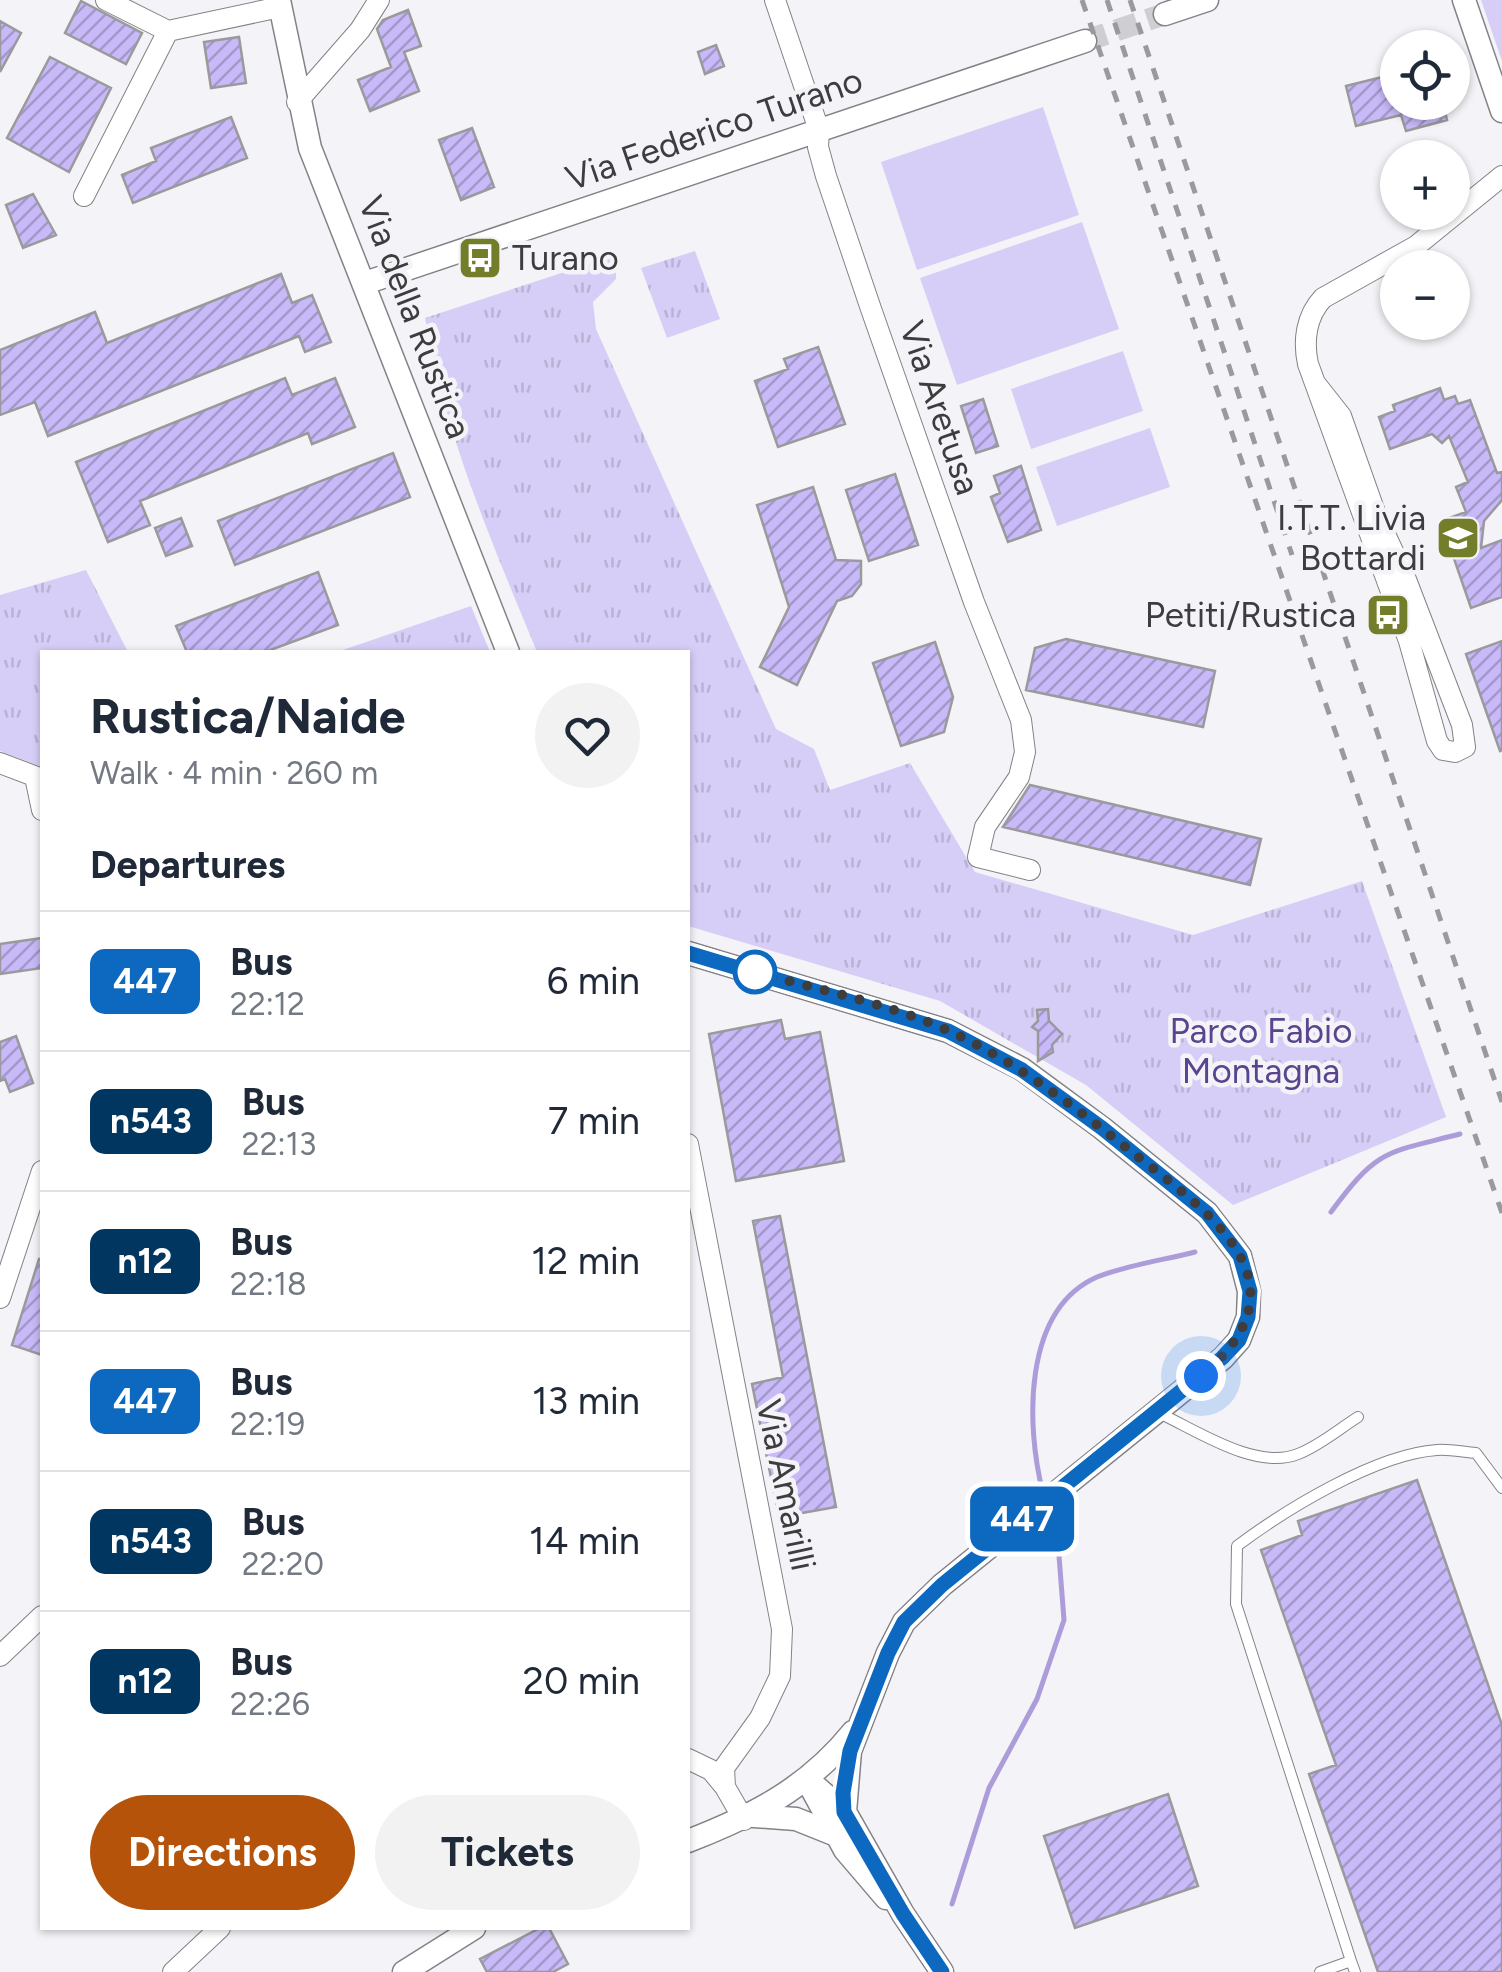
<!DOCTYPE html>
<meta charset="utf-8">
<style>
:root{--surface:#fff;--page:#f2f2f3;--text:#1f2937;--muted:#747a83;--line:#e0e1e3;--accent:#b45309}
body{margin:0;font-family:Figtree,sans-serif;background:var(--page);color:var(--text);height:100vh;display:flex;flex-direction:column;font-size:38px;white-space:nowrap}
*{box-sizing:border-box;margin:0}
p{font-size:32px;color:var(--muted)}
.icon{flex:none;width:55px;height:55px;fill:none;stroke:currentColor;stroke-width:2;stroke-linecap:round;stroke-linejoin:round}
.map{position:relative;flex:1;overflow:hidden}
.drawer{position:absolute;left:40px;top:650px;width:650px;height:1280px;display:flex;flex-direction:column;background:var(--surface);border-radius:0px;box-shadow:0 2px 8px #0004}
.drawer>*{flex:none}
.badge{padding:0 20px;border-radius:15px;font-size:35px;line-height:65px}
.controls{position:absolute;left:1380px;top:30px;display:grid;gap:20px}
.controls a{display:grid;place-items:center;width:90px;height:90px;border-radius:50%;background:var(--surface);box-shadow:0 2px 8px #0004;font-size:50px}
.you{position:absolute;width:50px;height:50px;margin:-25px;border:8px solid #fff;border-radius:50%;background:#1a73e8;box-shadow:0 0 0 15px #1a73e833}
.map>.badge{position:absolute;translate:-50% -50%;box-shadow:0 0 0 5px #fff}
h2{padding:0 50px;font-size:38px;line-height:90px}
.round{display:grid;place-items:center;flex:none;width:105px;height:105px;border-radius:52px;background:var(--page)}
.head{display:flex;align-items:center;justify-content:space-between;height:170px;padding:0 50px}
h1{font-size:48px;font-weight:700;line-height:75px}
.button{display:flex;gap:20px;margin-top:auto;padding:20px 50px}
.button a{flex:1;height:115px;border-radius:60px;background:var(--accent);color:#fff;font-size:40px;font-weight:700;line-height:115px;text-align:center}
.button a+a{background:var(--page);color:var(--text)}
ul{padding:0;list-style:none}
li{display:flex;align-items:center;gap:30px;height:140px;padding:0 50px;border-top:2px solid var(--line)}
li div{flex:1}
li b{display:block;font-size:38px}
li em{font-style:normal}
li .badge{min-width:110px;font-weight:700;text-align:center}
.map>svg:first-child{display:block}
</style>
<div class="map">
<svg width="1502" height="1972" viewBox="0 0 1502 1972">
<defs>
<pattern id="grass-tufts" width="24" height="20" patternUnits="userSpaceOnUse" patternTransform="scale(2.5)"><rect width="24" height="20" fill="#d7cef7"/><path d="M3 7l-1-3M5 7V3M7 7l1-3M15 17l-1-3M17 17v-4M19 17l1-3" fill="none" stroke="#b9b2d5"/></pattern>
<pattern id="building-hatch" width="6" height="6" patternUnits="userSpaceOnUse" patternTransform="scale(2.5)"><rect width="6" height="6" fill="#c8b9f8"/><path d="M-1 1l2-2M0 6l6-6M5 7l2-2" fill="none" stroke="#a498ca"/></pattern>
</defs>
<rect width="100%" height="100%" fill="#f4f3f7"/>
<path fill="url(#grass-tufts)" d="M1481,0H1502V61Z
M695,251L720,319L667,338L641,268Z
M616,255V279L593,302L596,329L776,729L814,749L830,790L910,763L975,872L1193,935L1362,881L1446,1117L1233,1205L1086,1085L940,1001L688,926V652H537C493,545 444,433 425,318Z
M86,570L128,652H42V767L0,751V595Z
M471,606L490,652H337Z"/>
<path fill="#d7cef7" d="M1043,107L1079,215L917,270L881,162Z
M1082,222L1119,329L957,385L920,278Z
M1123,351L1143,411L1031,449L1011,389Z
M1150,428L1170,487L1057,526L1036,467Z"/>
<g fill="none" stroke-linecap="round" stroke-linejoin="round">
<path stroke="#ac9dda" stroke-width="5" d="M1331,1212C1378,1148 1386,1153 1460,1134
M1043,1493C1026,1427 1022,1310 1097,1277C1127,1265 1164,1260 1195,1252
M952,1904L989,1788L1037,1699L1064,1620L1059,1556L1047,1508"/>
</g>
<path fill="url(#building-hatch)" stroke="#9a9a9d" stroke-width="2.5" d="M81,1L142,33L126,64L65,33Z
M408,10L421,46L404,52L419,91L370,111L358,80L391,67L377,29L383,20Z
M0,21L21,33L0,72Z
M239,37L246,83L211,88L204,42Z
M716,45L724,66L705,74L698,52Z
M50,57L111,88L69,172L7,138Z
M1398,73V102H1443L1447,120L1406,131L1401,115L1356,126L1346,86Z
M231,117L247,158L133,203L122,175L156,161L151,148Z
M472,128L494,187L461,200L439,140Z
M33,194L56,235L23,248L6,205Z
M281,274L292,303L312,295L331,342L305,352L299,336L48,436L35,402L0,415V350L95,312L107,343Z
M818,347L845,424L778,447L755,381L788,369L784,359Z
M285,378L292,395L335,378L355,427L312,444L308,433L140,501L150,525L108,542L76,462Z
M1440,388L1444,400L1455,396L1458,404L1470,400L1497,473L1502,472V500L1484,521L1481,548L1502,540V597L1471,608L1441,521L1466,512L1456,487L1468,482L1449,436L1442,443L1432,434L1390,449L1379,417L1395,411L1393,405Z
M983,399L998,446L976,453L961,406Z
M393,453L410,497L235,565L218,521Z
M1021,466L1041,530L1008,542L991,497L1000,493L994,476Z
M895,474L918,545L869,561L846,490Z
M813,487L836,560L861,561V584L852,596L837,601L797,685L760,667L789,607L757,505Z
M181,518L192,546L166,556L155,528Z
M318,572L338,625L265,652H187L176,626Z
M1066,639L1215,671L1203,727L1026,690L1035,648Z
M1502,641V750L1500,751L1466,654Z
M935,642L953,697L944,732L901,746L873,663Z
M1030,785L1261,839L1250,885L1003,827Z
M42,938V968L0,974V944Z
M1048,1009L1049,1021L1062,1034L1052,1045L1053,1052L1038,1061V1031L1032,1027L1038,1021L1037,1010Z
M781,1020L785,1039L820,1032L844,1161L736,1181L709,1034Z
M16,1036L33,1083L10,1092L5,1079L0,1081V1042Z
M780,1216L836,1507L779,1517L752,1384L783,1377L753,1221Z
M39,1259L42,1260V1355L12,1345Z
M1417,1480L1502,1725V1972H1378L1309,1774L1336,1765L1261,1550L1302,1535L1298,1521Z
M1168,1794L1198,1886L1075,1928L1044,1836Z
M540,1928H549L568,1964L553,1972H487L480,1959Z"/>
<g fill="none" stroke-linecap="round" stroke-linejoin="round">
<path stroke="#cfced2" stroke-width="22" stroke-dasharray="22 11" stroke-linecap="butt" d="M1085,41L1165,14"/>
<defs>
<path id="service" d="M1159,1413C1196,1430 1256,1471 1298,1454C1319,1446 1339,1429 1358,1417
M1351,1961L1236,1604L1237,1546C1285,1510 1376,1454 1437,1450C1449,1449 1463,1452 1476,1453L1502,1488
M1320,1972L1351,1961L1355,1972"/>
<path id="minor" d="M106,0L168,31L280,7
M775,0L819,130L818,147L826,176L871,309L974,602L1021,720L1025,752L1019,777L985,827L978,857L1030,870
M297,102L360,30L379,0
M84,196L168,31
M1315,383L1341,416L1376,515L1405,577L1462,725L1465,747L1455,752L1443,750L1437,741L1409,641L1308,364C1303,341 1306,316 1323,298L1416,246L1502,176
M0,763L42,779
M35,777L42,810
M688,1144L782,1629L780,1676L760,1718L724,1768L725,1787L744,1820
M0,1298L42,1171
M0,1656L42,1616
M688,1759L711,1770L725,1787
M173,1972L220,1928"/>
<path id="tertiary" d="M279,0L310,148L508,652
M1464,0L1502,111
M1165,14L1207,0
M365,283L1085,41
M688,953L948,1031L1022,1069L1102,1128L1207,1213L1240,1256L1249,1291L1248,1317L1239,1340L1223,1358L942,1585L904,1622L888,1653L850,1751L845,1812
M807,1779L845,1812L903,1914L942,1972
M807,1780L845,1850L886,1898
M754,1816L796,1819L836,1835
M688,1841C753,1816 808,1788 853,1732
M404,1972L474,1928"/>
</defs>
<use href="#service" stroke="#838286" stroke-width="12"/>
<use href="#minor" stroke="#838286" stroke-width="22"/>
<use href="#tertiary" stroke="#838286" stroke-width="25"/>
<use href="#service" stroke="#fff" stroke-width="10"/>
<use href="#minor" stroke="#fff" stroke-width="20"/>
<use href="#tertiary" stroke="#fff" stroke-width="22"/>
<path stroke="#9a999c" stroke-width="5" stroke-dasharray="12 12" stroke-linecap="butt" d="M1082,0L1502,1213
M1107,0L1292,555
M1130,0L1502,1102"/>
</g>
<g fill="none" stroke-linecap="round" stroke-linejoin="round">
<defs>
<path id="line" d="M688,953L948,1031L1022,1070L1102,1128L1207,1213L1240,1256L1250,1291L1248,1317L1239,1340L1222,1358L942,1585L904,1622L888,1653L850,1751L843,1793L844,1812L903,1914L942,1972"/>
</defs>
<use href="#line" stroke="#fff" stroke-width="22"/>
<use href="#line" stroke="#0c69bf" stroke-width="15"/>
<path stroke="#3d3c3e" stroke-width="10" stroke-dasharray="0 18" d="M755,972C819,990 891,1004 951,1032C1016,1062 1072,1105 1128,1149C1207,1211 1315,1282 1201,1376"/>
</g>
<defs>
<symbol id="bus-square" viewBox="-11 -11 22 22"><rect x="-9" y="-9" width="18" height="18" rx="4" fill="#747d29" stroke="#f4f3f7"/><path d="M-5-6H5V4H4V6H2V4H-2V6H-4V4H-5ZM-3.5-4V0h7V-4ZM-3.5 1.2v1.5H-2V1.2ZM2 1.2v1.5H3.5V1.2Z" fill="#fff"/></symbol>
<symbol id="school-square" viewBox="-11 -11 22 22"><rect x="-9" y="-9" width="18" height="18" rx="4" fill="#747d29" stroke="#f4f3f7"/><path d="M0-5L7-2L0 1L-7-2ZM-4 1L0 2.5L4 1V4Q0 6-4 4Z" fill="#fff"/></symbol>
</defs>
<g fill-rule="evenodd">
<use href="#bus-square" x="455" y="233" width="50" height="50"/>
<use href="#school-square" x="1433" y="513" width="50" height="50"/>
<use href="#bus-square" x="1363" y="590" width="50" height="50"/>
</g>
<circle fill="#fff" stroke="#0c69bf" stroke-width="5" cx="755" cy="972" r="20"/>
<g text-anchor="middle" stroke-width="9" stroke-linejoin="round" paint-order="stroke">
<g font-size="35" fill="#3d3c3e" stroke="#f4f3f7">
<text transform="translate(714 129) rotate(-19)" y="12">Via Federico Turano</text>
<text transform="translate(415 317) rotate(69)" y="12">Via della Rustica</text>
<text transform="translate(940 408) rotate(71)" y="12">Via Aretusa</text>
<text transform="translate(786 1485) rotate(78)" y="12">Via Amarilli</text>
</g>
<g font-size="35" fill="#3d3c3e" stroke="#f4f3f7" text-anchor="end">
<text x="512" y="270" text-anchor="start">Turano</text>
<text x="1426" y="530">I.T.T. Livia<tspan x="1426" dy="40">Bottardi</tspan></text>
<text x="1356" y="627">Petiti/Rustica</text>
</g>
<g font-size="35" fill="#5b448f" stroke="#f4f3f7">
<text x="1261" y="1043">Parco Fabio<tspan x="1261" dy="40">Montagna</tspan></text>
</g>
</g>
</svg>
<div class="controls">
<a><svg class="icon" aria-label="locate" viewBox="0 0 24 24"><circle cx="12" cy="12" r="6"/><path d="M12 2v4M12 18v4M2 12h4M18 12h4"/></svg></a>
<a>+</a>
<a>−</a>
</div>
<div class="you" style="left:1201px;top:1376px"></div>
<b class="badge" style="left:1022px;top:1519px;background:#0c69bf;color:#fff">447</b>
<section class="drawer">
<div class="head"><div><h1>Rustica/Naide</h1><p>Walk · 4 min · 260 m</p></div><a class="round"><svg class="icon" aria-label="heart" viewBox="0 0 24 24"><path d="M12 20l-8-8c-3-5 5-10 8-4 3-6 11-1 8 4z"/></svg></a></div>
<h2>Departures</h2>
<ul>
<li><span class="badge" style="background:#0c69bf;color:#fff">447</span><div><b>Bus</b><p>22:12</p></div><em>6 min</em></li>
<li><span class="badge" style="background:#00365f;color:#fff">n543</span><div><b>Bus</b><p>22:13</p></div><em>7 min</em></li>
<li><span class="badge" style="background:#00365f;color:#fff">n12</span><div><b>Bus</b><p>22:18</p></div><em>12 min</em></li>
<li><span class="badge" style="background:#0c69bf;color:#fff">447</span><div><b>Bus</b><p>22:19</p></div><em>13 min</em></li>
<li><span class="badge" style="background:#00365f;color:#fff">n543</span><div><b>Bus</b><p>22:20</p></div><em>14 min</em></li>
<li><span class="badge" style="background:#00365f;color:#fff">n12</span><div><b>Bus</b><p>22:26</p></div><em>20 min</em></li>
</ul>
<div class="button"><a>Directions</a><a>Tickets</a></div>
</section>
</div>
